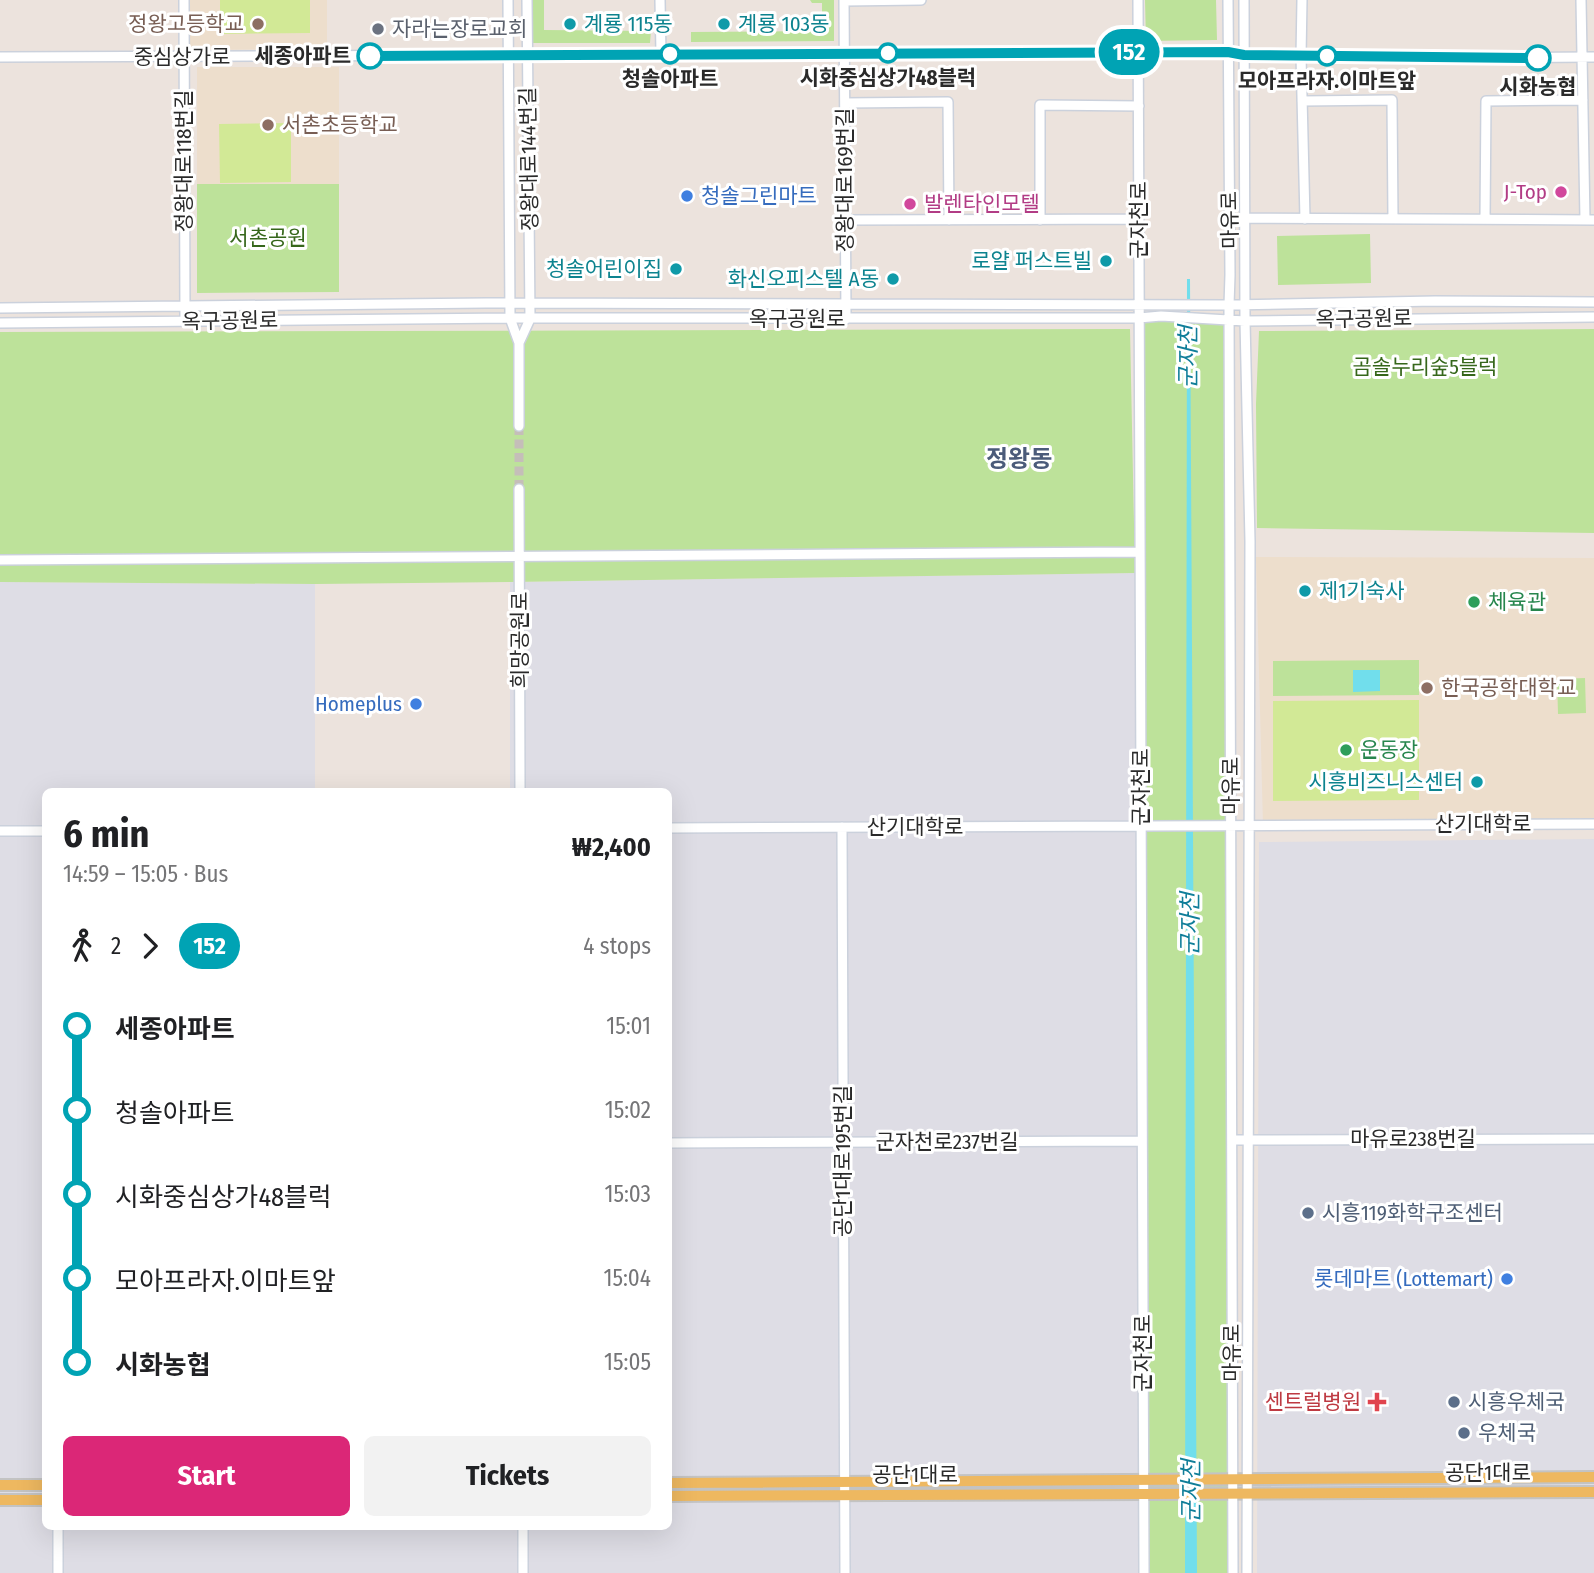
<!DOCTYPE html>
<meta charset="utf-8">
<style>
:root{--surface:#fff;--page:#f2f2f2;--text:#202124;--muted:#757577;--accent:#db2777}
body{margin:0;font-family:"Fira Sans Condensed","Noto Sans KR",sans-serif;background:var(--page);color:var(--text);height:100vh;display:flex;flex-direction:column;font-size:26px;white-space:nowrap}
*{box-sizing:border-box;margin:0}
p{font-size:23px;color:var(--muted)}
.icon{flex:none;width:38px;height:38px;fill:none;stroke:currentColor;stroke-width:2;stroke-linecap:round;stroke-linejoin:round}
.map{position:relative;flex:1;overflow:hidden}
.sheet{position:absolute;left:42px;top:788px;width:630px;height:742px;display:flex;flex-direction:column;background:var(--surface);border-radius:10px;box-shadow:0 7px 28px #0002}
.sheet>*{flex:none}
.badge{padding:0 14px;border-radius:23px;font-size:24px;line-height:46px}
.map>.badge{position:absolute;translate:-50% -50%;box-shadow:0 0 0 4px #fff}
.legs{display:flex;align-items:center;gap:10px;height:77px;padding:0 21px;font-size:23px}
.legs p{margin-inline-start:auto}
.headline{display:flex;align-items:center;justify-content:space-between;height:119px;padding:0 21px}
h1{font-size:38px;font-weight:700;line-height:52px}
.action{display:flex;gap:14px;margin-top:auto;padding:14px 21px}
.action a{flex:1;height:80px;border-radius:10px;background:var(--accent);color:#fff;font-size:28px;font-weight:700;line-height:80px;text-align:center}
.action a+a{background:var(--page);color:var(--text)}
ul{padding:0 21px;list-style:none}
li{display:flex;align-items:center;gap:24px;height:84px;font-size:26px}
li i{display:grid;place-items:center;width:10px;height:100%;margin:0 9px;background:currentColor}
li i::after{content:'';width:18px;height:18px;margin:-9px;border:5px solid;border-radius:50%;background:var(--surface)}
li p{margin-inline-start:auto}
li:first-child i{background:linear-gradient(#0000 50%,currentColor 0)}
li:last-child i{background:linear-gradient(currentColor 50%,#0000 0)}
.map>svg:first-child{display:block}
</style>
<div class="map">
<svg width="1594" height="1573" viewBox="0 0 1594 1573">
<rect width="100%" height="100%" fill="#ece3dd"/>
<path fill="#dedde5" d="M1135,573L1141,1573H0V582L315,584V791H46V1526H668V791H510V582Z
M1594,839V1573H1257L1259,842Z"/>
<path fill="#eddecc" d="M189,0H327V49L190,50Z
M197,67H339V184H197Z
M1256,557L1594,558V818L1263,825Z"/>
<path fill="#bde29a" d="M532,0H544V30L651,31L650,43H532Z
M810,0H834V41L691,42V32L822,31V3H812Z
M1145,0H1216L1217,40L1146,41Z
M197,184H339V292L197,293Z
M1370,234L1371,283L1278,285L1277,236Z
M1139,318L1229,320L1233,1573H1144Z
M1130,329L1135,573L510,582L315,584L0,582V332Z
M1594,329V533L1257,528L1256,404L1259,331Z
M1419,660V695L1273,696V661Z
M1585,678L1586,713L1558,714L1557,679Z"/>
<path fill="#d2e996" d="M220,0H310V33L220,34Z
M291,123V182L220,183L219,124Z
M1419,700V800L1273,801V701Z"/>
<path fill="#71deec" d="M1187,279H1190L1197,1573H1185Z
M1353,670H1380V691L1353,692Z"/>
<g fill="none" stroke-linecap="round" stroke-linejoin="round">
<path stroke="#c5beb9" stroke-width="9" stroke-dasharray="9 4.5" stroke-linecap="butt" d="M519,426V489"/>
<defs>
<path id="minor" d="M184,0L185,321
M508,0L510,318L519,343V426
M660,0L661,54
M844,0L846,319
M1138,0L1144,1573
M1228,0L1230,275L1229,305L1233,1573
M1244,0L1245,321L1250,541L1247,1573
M1302,0L1301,56L1305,219
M1581,0L1585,220
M844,1L921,0
M0,57L1228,52L1244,55L1437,58L1594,57
M1302,101L1392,100L1393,219
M845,103L948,102L949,220
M1245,218L1594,220
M1485,219L1486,101L1583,100
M846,220L1139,219
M1040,220V105L1139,106
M0,308L486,303L1229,305L1435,301L1594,302
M0,323L510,318H1139L1161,316L1245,321L1594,317
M519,343L530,319L527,0
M519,489L520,791
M0,560L1140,552
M842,827L845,1573
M668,828L1594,824
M0,831H46
M1232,1140L1594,1139
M668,1143L1142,1141
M58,1526V1573
M523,1526V1573"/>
<path id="major" d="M668,1483L1594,1477
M0,1485H46
M668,1496L1594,1492
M0,1500H46"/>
</defs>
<use href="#minor" stroke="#cbd1dc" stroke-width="12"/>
<use href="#major" stroke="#c3c3c3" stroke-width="14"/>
<use href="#minor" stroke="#fff" stroke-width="9"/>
<use href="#major" stroke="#eeb860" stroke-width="10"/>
</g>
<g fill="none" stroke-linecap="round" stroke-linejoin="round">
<defs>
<path id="line-1" d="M370,56L1228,52L1244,55L1538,58"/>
</defs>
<use href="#line-1" stroke="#fff" stroke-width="16"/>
<use href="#line-1" stroke="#00a3b4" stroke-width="10"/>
</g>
<g fill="#8d6e63" stroke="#fff" stroke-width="2.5">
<circle cx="258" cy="24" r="7"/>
<circle cx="268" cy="125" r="7"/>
<circle cx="1427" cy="688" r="7"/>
</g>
<g fill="#0f9aa8" stroke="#fff" stroke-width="2.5">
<circle cx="570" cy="24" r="7"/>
<circle cx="724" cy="24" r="7"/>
<circle cx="1106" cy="261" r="7"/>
<circle cx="676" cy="269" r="7"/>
<circle cx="893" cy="279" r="7"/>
<circle cx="1305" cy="591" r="7"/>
<circle cx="1477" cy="782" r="7"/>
</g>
<circle fill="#6b7280" stroke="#fff" stroke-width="2.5" cx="378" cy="29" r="7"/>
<g fill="#fff" stroke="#00a3b4" stroke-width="3.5">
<circle cx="888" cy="53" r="9"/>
<circle cx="670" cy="54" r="9"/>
<circle cx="370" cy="56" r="12"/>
<circle cx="1327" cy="56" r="9"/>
<circle cx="1538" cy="58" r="12"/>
</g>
<g fill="#d1479c" stroke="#fff" stroke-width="2.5">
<circle cx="1561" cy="192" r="7"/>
<circle cx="910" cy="204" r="7"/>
</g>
<g fill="#3f7fe0" stroke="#fff" stroke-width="2.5">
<circle cx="687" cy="196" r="7"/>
<circle cx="416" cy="704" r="7"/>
<circle cx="1507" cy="1279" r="7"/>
</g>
<g fill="#2e9e5b" stroke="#fff" stroke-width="2.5">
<circle cx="1474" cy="602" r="7"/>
<circle cx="1346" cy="750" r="7"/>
</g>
<g fill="#5c6f8a" stroke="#fff" stroke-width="2.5">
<circle cx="1308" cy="1213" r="7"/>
<circle cx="1454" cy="1402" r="7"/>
<circle cx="1464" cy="1433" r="7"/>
</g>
<path fill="#e0444e" stroke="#fff" stroke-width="2.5" d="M1373.5 1391.5h7v7h7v7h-7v7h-7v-7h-7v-7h7z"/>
<g text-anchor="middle" stroke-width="6" stroke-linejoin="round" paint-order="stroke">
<g font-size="21" fill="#785e54" stroke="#fff" text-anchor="start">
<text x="244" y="31" text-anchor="end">정왕고등학교</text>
<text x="282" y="132">서촌초등학교</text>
<text x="1441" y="695">한국공학대학교</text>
</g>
<g font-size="21" fill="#0d838f" stroke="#fff" text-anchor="end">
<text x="584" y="31" text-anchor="start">계룡 115동</text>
<text x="738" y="31" text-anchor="start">계룡 103동</text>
<text x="1092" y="268">로얄 퍼스트빌</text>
<text x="662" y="276">청솔어린이집</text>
<text x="879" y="286">화신오피스텔 A동</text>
<text x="1319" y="598" text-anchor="start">제1기숙사</text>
<text x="1463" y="789">시흥비즈니스센터</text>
</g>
<g font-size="21" fill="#5b616d" stroke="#fff" text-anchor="start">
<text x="392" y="36">자라는장로교회</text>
</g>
<g font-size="21" font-weight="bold" fill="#2a2a2a" stroke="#fff">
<text x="351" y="63" text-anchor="end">세종아파트</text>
<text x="888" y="85">시화중심상가48블럭</text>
<text x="670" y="86">청솔아파트</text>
<text x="1327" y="88">모아프라자.이마트앞</text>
<text x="1538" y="94">시화농협</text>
</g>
<g font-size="21" fill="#2a2a2a" stroke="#fff">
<text x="182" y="64">중심상가로</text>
<text transform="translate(529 159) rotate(-91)" y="7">정왕대로144번길</text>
<text transform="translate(184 161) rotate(-90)" y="7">정왕대로118번길</text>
<text transform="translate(845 180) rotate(-90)" y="7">정왕대로169번길</text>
<text transform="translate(1139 220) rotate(-90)" y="7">군자천로</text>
<text transform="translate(1230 220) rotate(-91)" y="7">마유로</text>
<text x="797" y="326">옥구공원로</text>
<text transform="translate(1364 319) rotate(-1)" y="7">옥구공원로</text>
<text transform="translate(230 321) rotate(-1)" y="7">옥구공원로</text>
<text transform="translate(520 640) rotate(-90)" y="7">희망공원로</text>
<text transform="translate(1231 786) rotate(-90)" y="7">마유로</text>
<text transform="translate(1141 787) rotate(-90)" y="7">군자천로</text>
<text x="1483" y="831">산기대학로</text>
<text x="915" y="834">산기대학로</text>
<text x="1413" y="1146">마유로238번길</text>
<text x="947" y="1149">군자천로237번길</text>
<text transform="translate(843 1161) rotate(-90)" y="7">공단1대로195번길</text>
<text transform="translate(1143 1353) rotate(-90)" y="7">군자천로</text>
<text transform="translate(1232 1353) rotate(-90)" y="7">마유로</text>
<text x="1488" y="1480">공단1대로</text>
<text x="915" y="1482">공단1대로</text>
</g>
<g font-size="21" fill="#b23c85" stroke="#fff" text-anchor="end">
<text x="1547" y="199">J-Top</text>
<text x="924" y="211" text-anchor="start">발렌타인모텔</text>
</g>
<g font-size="21" fill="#366cbe" stroke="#fff" text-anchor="end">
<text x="701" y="203" text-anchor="start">청솔그린마트</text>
<text x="402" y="711">Homeplus</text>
<text x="1493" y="1286">롯데마트 (Lottemart)</text>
</g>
<g font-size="21" fill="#36671b" stroke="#fff">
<text x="268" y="245">서촌공원</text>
<text x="1425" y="374">곰솔누리숲5블럭</text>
</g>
<g font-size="21" fill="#27864d" stroke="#fff" text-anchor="start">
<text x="1488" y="609">체육관</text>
<text x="1360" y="757">운동장</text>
</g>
<g font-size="21" fill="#4e5e75" stroke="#fff" text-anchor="start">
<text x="1322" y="1220">시흥119화학구조센터</text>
<text x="1468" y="1409">시흥우체국</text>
<text x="1478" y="1440">우체국</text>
</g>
<g font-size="21" fill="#be3a42" stroke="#fff" text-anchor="end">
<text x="1361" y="1409">센트럴병원</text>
</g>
<g font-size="23" font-style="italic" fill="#107e99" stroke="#fff">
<text transform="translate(1188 357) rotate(-90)" y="8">군자천</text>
<text transform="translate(1190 924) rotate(-90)" y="8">군자천</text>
<text transform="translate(1191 1491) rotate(-90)" y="8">군자천</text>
</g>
<g font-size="24" font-weight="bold" fill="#4b5b7a" stroke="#fff">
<text x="1019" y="467">정왕동</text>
</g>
</g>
</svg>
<b class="badge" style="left:1129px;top:52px;background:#00a3b4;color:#fff">152</b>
<section class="sheet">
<div class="headline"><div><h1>6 min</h1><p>14:59 – 15:05 · Bus</p></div><b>₩2,400</b></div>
<div class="legs"><svg class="icon" aria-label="walk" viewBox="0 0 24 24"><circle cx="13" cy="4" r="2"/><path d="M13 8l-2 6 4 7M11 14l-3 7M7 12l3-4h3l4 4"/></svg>2<svg class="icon" aria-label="forward" viewBox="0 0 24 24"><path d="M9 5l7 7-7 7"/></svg><b class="badge" style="background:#00a3b4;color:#fff">152</b><p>4 stops</p></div>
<ul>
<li><i style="color:#00a3b4"></i><b>세종아파트</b><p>15:01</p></li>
<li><i style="color:#00a3b4"></i><span>청솔아파트</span><p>15:02</p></li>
<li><i style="color:#00a3b4"></i><span>시화중심상가48블럭</span><p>15:03</p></li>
<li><i style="color:#00a3b4"></i><span>모아프라자.이마트앞</span><p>15:04</p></li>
<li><i style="color:#00a3b4"></i><b>시화농협</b><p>15:05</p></li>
</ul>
<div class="action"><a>Start</a><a>Tickets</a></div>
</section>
</div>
